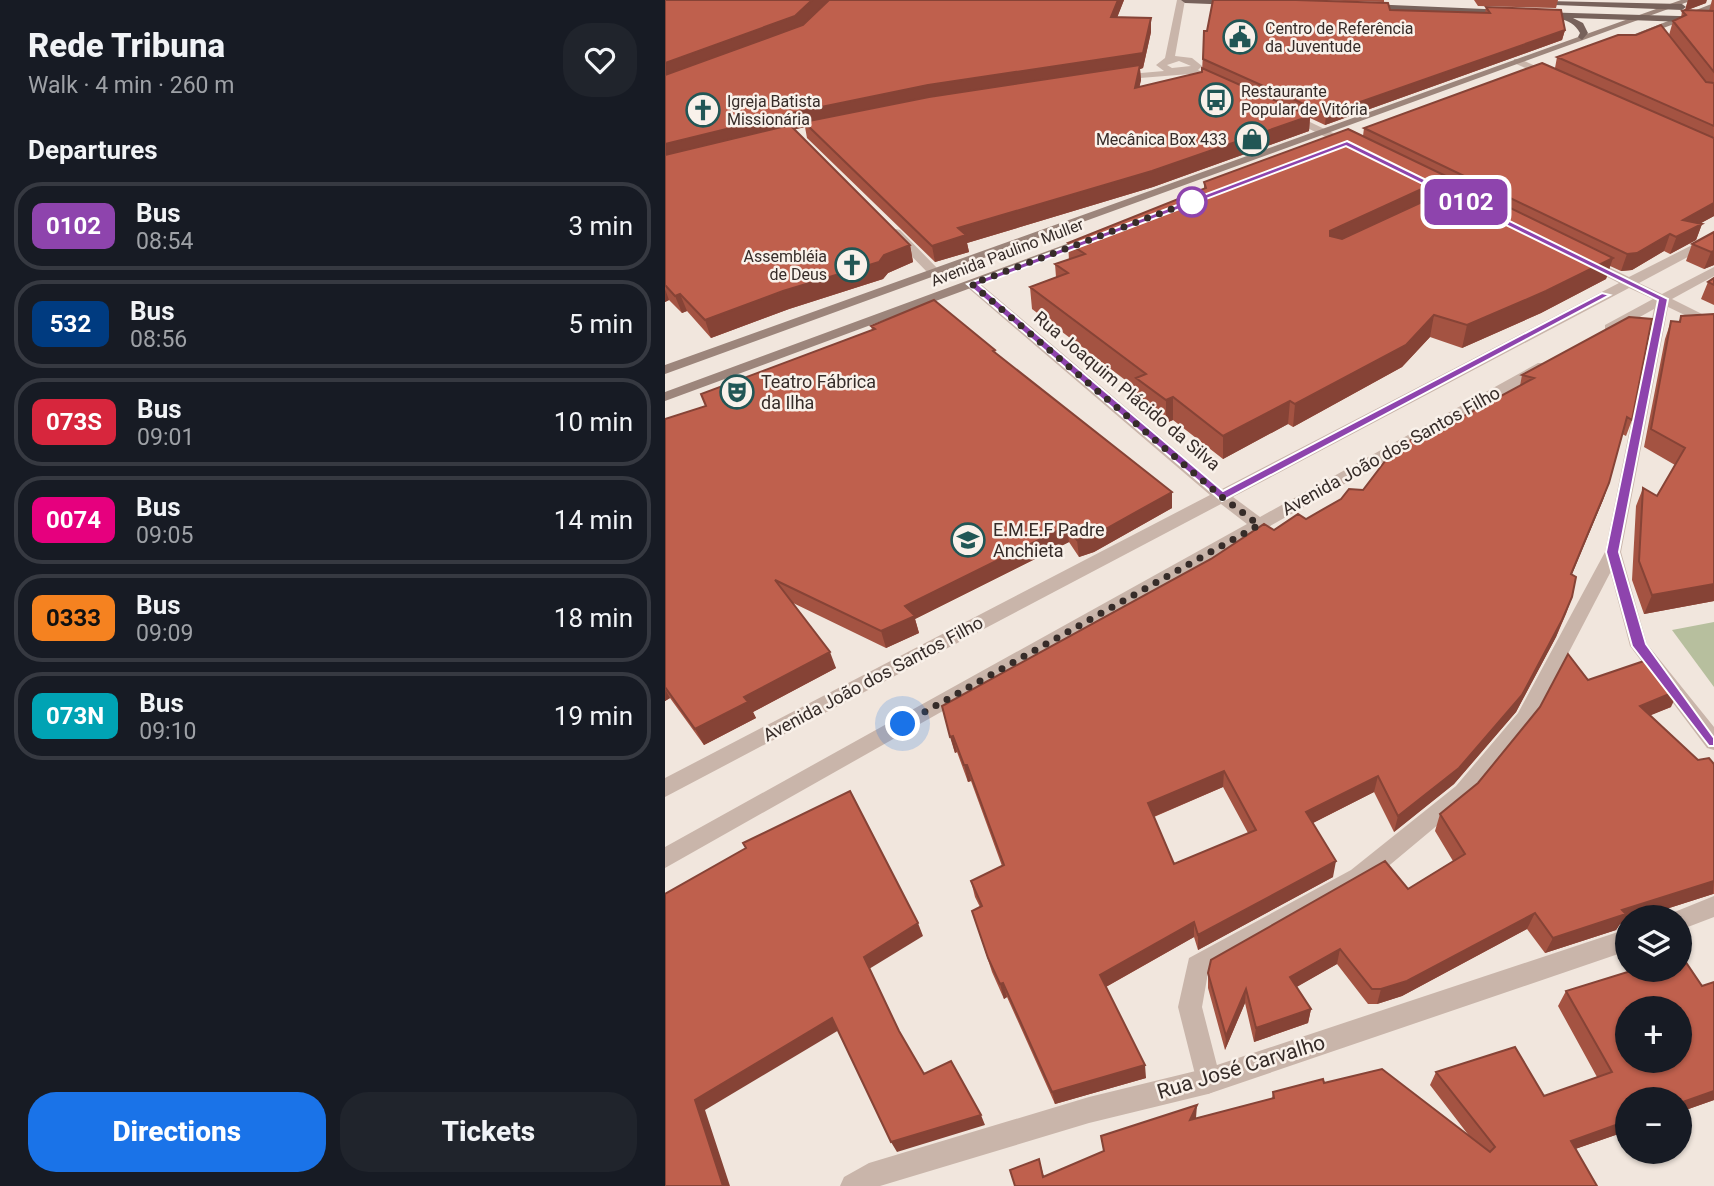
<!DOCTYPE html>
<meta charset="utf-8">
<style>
:root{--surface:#171b24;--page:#20242c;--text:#f1f3f6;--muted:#9ea1a6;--line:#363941;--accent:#1a73e8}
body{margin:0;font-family:Roboto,sans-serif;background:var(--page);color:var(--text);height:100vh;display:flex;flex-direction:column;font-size:26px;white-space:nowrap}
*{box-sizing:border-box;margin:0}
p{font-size:23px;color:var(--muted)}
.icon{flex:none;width:38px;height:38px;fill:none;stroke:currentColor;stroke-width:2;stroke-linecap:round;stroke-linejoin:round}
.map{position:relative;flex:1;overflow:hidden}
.sheet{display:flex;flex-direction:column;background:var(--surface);width:665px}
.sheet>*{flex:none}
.badge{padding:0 14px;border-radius:10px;font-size:24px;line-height:46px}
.buttons{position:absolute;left:950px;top:905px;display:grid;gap:14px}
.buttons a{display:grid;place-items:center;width:77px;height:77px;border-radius:50%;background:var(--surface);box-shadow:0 2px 5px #0004;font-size:35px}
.you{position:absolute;width:35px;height:35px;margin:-18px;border:5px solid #fff;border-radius:50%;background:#1a73e8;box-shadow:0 0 0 10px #1a73e833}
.map>.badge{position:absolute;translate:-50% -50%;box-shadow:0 0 0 4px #fff}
h2{padding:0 28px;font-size:26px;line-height:63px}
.round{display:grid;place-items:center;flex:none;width:74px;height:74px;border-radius:28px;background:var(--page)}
.head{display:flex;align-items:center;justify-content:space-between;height:119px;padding:0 28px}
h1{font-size:33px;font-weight:800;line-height:52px}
.primary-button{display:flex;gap:14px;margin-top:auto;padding:14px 28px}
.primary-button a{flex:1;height:80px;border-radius:28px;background:var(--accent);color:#fff;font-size:28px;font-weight:800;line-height:80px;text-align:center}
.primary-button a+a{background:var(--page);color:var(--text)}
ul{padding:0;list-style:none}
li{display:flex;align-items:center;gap:21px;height:88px;margin:0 14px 10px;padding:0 14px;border:4px solid var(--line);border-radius:28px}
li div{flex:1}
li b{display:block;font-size:26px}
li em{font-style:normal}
li .badge{min-width:77px;font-weight:700;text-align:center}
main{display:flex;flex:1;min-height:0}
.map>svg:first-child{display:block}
</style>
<main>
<section class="sheet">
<div class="head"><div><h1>Rede Tribuna</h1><p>Walk · 4 min · 260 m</p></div><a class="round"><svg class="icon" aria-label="heart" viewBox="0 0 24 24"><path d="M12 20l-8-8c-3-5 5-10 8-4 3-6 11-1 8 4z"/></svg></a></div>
<h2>Departures</h2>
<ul>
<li><span class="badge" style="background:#8e44ad;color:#fff">0102</span><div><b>Bus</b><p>08:54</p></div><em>3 min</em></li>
<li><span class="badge" style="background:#003b80;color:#fff">532</span><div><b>Bus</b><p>08:56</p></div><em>5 min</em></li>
<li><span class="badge" style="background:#d7263d;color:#fff">073S</span><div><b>Bus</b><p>09:01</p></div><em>10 min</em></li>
<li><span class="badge" style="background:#e6007e;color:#fff">0074</span><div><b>Bus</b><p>09:05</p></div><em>14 min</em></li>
<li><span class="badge" style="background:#f58220;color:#111">0333</span><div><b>Bus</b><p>09:09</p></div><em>18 min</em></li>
<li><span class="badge" style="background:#00a3b4;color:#fff">073N</span><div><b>Bus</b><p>09:10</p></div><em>19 min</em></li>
</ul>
<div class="primary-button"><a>Directions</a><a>Tickets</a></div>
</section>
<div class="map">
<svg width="1049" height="1186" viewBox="0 0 1049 1186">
<rect width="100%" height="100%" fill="#f1e6dd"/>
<path fill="#b7bf9e" d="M1049,622V687L1007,630Z"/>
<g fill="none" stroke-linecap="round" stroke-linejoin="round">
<path fill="#c9b5aa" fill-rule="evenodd" d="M231,229L235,230L273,269V275H265L227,236L225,233Z
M948,546L956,552L867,723L805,798L702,884L543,973L537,1007L556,1081L552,1090L543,1094L534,1090L513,1007L524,958L686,870L791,786L853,713L940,552Z"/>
<path fill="#c9b5aa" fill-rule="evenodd" d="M512,0H520L510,56L527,58L537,66L533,70L557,81V85H551L525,74L450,80L448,78L453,75L499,71L491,65L500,58ZM514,61L526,66L507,68L502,65Z
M849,59H855L892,76L884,78L849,63Z
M624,112L691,144L692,146L683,148L620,117V113Z
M1049,234V243L974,283L997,294L1049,267V276L1007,299L1049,320V329L1003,307L956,552L982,644L1049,727V750L1042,748L965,646L940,552L989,309L950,331H940V325L988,299L964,288L568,497L595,517L873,363H883V369L0,868V847L582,524L556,504L0,797V778L545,495L302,287V281H312L557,489L954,283L919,265V259H927L964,277Z
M1049,896V917L1015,930V917H1005L1007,913Z
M962,929V951L543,1094L424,1123L215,1186H175L179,1177L204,1163L424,1097L543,1068Z"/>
<path fill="#9c857b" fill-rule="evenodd" d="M1016,0H1028L0,374V365Z
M1049,3V9L977,36L970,34Z
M426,235L430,236V242L0,401V392Z"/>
<path fill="#77625b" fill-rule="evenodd" d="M516,0H572L574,2L570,5L520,3Z
M834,0L1017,4L1021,7L1017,10L838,3Z
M703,4L843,10L847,13L843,16L700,9Z
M871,12L1049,17V23L908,18L918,23L923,33L917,40L913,37L915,33C906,16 887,18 871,16Z"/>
</g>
<path fill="#a45342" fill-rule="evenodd" d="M0,0H459L452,17L486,18V32L478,68L475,69L476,80L474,87L537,72L539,31L725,10L820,13L821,7L900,30L897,40L660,125L645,118L644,131L488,187L302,243L304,252L270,262L142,138L140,127L129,129L245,245L248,262L223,273L218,279L124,309L46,338L22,311L17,313L4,300L0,302Z
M641,0H719V2Z
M809,0H893L891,8L813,6Z
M1023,0L1041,3L1022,10L1044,11L1047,0H1049V216L1036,223L1037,224L1031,240L1005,254L999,251L967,270L956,271L945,266L941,279L876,313L797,348L765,337L737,367L628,427L623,424L558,459L508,420L501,423L472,401V389L367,309L365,287L391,277L390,264L404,260L403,243L539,189V182L698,136L699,128L890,68L892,57L971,35H1004L1008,21L1016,18L1017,11L1020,10ZM781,185L787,188L780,191Z
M1049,232V265L1039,269L1021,261L1027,244Z
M1049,278V305L1036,299L1043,282Z
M1049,314V601L979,614L967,580L971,506L978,488L992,496L1010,465L979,447L1000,339L1006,321L1014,322L1016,316Z
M964,317L967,420L961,436L957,434L944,483L938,500L906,575L907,597L901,614L891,637L851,712L789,784L729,832L709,792L648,823L668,877L533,950L529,937L441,987L481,1078L390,1104L342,997L339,999L327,972L307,911L315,907L310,897L306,881L337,866L306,781L303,782L292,752L290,753L277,706L609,530L641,519L698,490L762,436L855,386L857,375ZM558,787L583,833L509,864L489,817Z
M206,326L330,350L331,353L507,508L429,552L414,557L404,542L250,619L254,633L221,648L126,602L171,668L88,712L91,718L39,745L5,698L0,701V419L40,406L207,330Z
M923,680L1006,707L985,715L1033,760L1049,764V894H1048L976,917H962V921L955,924L951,930L880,953L862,929L737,996L712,1004H703L672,964L631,987L646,1009L643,1023L589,1042L580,1003L560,1050L543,988V973L743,889L788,861L770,831L775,814L813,783Z
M1049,982V1100L1015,1112V1099H962V1131L910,1149L350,1186L374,1159L379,1177L531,1118L607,1099L608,1092L659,1083L805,1137L765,1085L771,1072L879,1096L932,1077L893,1006L901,991L1037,986Z"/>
<path fill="#864336" d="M147,0H164L134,31L0,80V63Z
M453,0H459L447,31L446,17Z
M1023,0H1042L1041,3L1020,11Z
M486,18V32L478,68L475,69L476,80L471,103L139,122L140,127L0,162V144Z
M900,30L897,40L660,125L661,114Z
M645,116L644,131L488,187L302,243L304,252L270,262L267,246L293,228Z
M783,177L779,198L663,253L665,231Z
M1049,203V216L1016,234L1037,224L1031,240L1005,254L1018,220Z
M1005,234L999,251L967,270L956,271L962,254Z
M245,245L248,262L223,273L218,279L124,309L46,338L40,320L219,255Z
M1049,251V265L1039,269L1046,252Z
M948,258L941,279L876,313L797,348L802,325Z
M0,289L4,300L0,302Z
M15,294L22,311L17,313L10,296Z
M769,315L765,337L737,367L628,427L630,404Z
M508,397V420L501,423V400Z
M625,401L623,424L558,459V436Z
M944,483L938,500L900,591L906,574Z
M507,492V508L429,552L414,557L412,540Z
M402,526L404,542L250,619L254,633L221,648L216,631L240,606Z
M1049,584V601L979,614L987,595Z
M907,597L891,637L851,712L789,784L729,832L733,816Z
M165,652L171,668L88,712L91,718L39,745L30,729L79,697Z
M0,689L5,698L0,701Z
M1014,690L1006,707L967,723L975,706Z
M288,736L292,752L290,753L285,737Z
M299,765H302L306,781L303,782Z
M559,771L558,787L483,819V803Z
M713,776L709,792L638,828L641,812Z
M671,861L668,877L533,950V935Z
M1049,881L1048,894L976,917H962V921L955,924L951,930L880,953L888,938L957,910Z
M870,913L862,929L737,996L712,1004L716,989Z
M529,922V937L437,989L435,975Z
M253,923L258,936L204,969L199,957Z
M675,949L672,964L623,992L625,977Z
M338,983L342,997L339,999L335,984Z
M581,989L580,1003L560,1050L561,1036Z
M646,1009L643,1023L589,1042L591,1028Z
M167,1018L174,1030L40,1110L65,1186H58L30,1100Z
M480,1065L481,1078L390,1104L387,1092Z
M1049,1091V1100L1015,1112V1103Z
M532,1105L531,1118L525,1120Z
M316,1115L320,1125L232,1152L226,1142Z
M962,1121V1131L896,1154L906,1141Z"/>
<path fill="#bf604d" stroke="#864336" stroke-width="2" fill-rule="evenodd" d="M0,0H147L130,16L0,63Z
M164,0H453L446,17L486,18L478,53L263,85L127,113L0,144V75L138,25Z
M548,0H631L723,3L725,10L825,13L821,7L896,10L900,30L661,114L538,59L539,31H542Z
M1020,10L1049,11V72L1008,21L1021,15L1017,11Z
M996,25L1041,82L1049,83V126L892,57L953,35H971Z
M877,63L1049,138V203L1018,220L1037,224L1011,237L1005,234L972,253L962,254L699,128Z
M475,65L470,88L537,72V68L645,116L487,171L293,228L301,235L267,246L139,122L264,97Z
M125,125L245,245L219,255L214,262L118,291L40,320L15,294L10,296L0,285V155Z
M683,129L783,177L665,231V236L677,239L796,184L948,258L881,291L802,325L769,315L741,345L630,404L625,401L558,436L508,397L501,400L471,378L481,374L365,287L403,273L390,264L420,254L403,243L541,188L539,182Z
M1049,232V251L1046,252L1027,244Z
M1049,278V285L1043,282Z
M269,300L330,350L328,351L507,492L428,536L412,540L402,526L240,606L250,616L216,631L110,580L165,652L79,697L83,702L30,729L0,687V419L41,406L36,394L210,329L206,326Z
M1049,314V584L987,595L974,561L978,488L992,496L1020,448L986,429L1006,321L1015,322L1016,316Z
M964,317L987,319L967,420L962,417L944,483L906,574L911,577L907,597L897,620L857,695L794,768L733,816L713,776L641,812L671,861L533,935L529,922L435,975L480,1065L387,1092L338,983L335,984L323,958L307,911L317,906L306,881L339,865L302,765H299L288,736L285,737L277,706L546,559L599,524L609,530L633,514L641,519L676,499L684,489L698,490L727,452L757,433L762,436L869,378L857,375ZM559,771L591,830L509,864L483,803Z
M903,654L923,680L982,660L1014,690L975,706L1033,760L1044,758L1049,764V881L957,910L961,914L888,938L870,913L742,981L716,989H707L675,949L625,977L646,1009L591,1028L581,989L561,1036L543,973L546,960L720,861L743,889L800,854L775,814L813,783L875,707Z
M185,791L253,923L199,957L234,1031L259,1074L286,1061L316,1115L226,1142L167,1018L30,1100L58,1186H0V894L81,848L78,843Z
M1015,955H1016L1037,986L1049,982V1091L1015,1103V1099H962V1121L906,1141L932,1186H350L345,1170L374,1159L378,1177L439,1151L436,1136L532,1105L525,1120L609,1098L608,1092L658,1079L659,1083L717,1069L825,1152L830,1147L771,1072L850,1047L879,1096L947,1072L901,991L969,970H1015ZM962,1008H1015V1060H962Z"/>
<path fill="#8e44ad" stroke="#fff" stroke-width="2" d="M682,141L1003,299L954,552L981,644L1049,738V746H1044L967,646L941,552L993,300L681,146L314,285L558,491L937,293L945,295L557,501L302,284Z"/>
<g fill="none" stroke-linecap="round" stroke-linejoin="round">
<path stroke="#362c29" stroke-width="7" stroke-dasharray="0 12.6" d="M238,724L594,525L557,497L307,284L536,198L527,202"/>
</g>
<defs>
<symbol id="civic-ring" viewBox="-11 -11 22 22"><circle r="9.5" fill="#f9f1ea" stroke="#215655" stroke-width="1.5"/><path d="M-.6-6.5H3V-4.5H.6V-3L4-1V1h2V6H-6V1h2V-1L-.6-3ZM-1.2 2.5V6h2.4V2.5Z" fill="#215655"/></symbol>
<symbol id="bus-ring" viewBox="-11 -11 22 22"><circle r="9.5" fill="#f9f1ea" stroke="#215655" stroke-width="1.5"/><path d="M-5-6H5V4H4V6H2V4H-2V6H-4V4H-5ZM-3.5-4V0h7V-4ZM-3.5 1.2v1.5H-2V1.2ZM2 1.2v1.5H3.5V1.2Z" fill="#215655"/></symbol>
<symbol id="church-ring" viewBox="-11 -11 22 22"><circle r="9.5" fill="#f9f1ea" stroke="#215655" stroke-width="1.5"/><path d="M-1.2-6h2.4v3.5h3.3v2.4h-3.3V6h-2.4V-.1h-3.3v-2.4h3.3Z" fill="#215655"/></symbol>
<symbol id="shop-ring" viewBox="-11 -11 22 22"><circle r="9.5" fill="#f9f1ea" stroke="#215655" stroke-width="1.5"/><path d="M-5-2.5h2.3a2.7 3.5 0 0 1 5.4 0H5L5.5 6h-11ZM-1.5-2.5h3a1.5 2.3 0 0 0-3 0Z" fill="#215655"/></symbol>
<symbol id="theatre-ring" viewBox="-11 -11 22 22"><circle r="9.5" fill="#f9f1ea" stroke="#215655" stroke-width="1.5"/><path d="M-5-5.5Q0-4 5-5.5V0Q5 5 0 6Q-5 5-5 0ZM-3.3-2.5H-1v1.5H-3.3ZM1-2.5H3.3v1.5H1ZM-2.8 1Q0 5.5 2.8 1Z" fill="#215655"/></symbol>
<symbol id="school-ring" viewBox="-11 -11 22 22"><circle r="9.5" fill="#f9f1ea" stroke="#215655" stroke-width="1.5"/><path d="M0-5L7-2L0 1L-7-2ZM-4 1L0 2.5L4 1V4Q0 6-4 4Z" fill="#215655"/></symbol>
</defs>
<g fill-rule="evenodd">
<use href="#civic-ring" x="556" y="18" width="38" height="38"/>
<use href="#bus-ring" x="532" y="81" width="38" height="38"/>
<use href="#church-ring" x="19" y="91" width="38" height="38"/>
<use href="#shop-ring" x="568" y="120" width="38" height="38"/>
<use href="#church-ring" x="168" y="246" width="38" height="38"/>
<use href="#theatre-ring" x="53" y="373" width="38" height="38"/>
<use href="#school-ring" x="284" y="521" width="38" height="38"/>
</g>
<circle fill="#fff" stroke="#8e44ad" stroke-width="3.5" cx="527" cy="202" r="14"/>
<g text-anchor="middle" stroke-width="5" stroke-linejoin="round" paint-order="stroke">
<g font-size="16" fill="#362c29" stroke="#f9f1ea" text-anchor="start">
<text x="600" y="34">Centro de Referência<tspan x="600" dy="18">da Juventude</tspan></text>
<text x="576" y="97">Restaurante<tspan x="576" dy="18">Popular de Vitória</tspan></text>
<text x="62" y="107">Igreja Batista<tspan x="62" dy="18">Missionária</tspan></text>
<text x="562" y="145" text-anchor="end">Mecânica Box 433</text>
<text x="162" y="262" text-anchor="end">Assembléia<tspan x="162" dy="18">de Deus</tspan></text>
</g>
<g font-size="16" fill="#362c29" stroke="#f9f1ea">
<text transform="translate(342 252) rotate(-21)" y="6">Avenida Paulino Muller</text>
</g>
<g font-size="18" fill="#362c29" stroke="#f9f1ea" text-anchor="start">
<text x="96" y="388">Teatro Fábrica<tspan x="96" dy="21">da Ilha</tspan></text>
<text x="328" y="536">E.M.E.F Padre<tspan x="328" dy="21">Anchieta</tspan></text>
</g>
<g font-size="18" fill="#362c29" stroke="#f9f1ea">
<text transform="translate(462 391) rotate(40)" y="6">Rua Joaquim Plácido da Silva</text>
<text transform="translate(726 451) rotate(-29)" y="6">Avenida João dos Santos Filho</text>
<text transform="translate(208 679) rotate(-28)" y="6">Avenida João dos Santos Filho</text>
</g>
<g font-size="21" fill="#362c29" stroke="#f9f1ea">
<text transform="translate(576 1067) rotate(-17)" y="7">Rua José Carvalho</text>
</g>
</g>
</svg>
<div class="buttons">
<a><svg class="icon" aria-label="layers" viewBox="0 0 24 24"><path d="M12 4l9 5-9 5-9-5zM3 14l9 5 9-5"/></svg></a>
<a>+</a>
<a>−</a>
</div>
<div class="you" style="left:238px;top:724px"></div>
<b class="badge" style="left:801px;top:202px;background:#8e44ad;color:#fff">0102</b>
</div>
</main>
